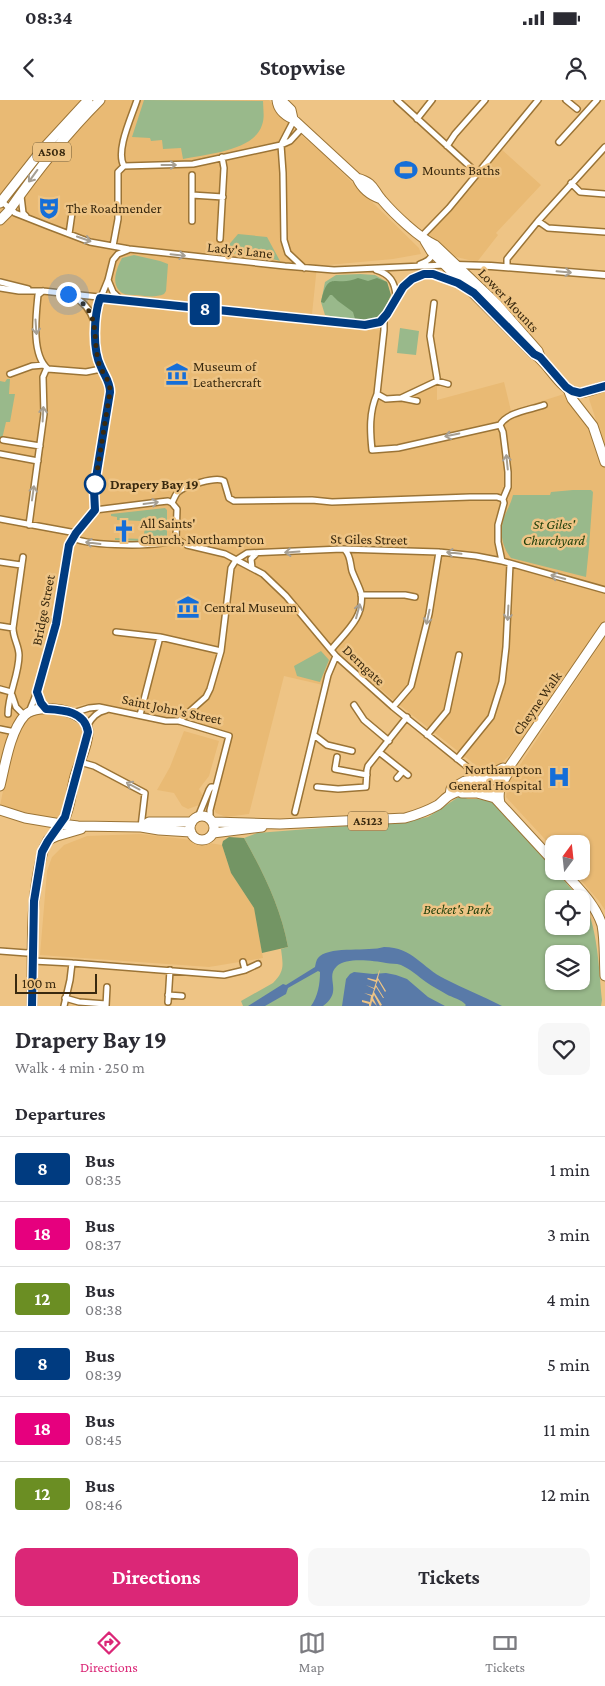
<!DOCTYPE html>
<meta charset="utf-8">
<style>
:root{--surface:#fff;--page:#f7f7f7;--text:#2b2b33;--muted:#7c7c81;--line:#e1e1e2;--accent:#db2777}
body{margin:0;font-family:"Crimson Pro",serif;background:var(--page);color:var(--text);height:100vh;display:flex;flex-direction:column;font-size:19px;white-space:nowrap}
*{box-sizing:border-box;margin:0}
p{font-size:16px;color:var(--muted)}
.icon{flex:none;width:28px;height:28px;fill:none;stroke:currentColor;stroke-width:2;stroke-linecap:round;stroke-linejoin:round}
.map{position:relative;height:906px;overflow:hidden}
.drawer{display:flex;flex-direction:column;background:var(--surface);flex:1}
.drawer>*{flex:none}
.badge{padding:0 10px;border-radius:4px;font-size:18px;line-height:32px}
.needle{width:32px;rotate:15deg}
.controls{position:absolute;left:545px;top:735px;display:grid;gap:10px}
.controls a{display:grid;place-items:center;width:45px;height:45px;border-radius:10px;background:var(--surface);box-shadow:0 1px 4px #0004;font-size:25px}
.scale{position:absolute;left:15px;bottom:12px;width:82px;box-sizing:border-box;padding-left:5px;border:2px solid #39290f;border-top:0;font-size:14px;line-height:18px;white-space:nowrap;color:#39290f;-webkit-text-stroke:4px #eec485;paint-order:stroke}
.you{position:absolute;width:25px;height:25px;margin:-12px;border:4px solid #fff;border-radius:50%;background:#1a73e8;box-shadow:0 0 0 8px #1a73e833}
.map>.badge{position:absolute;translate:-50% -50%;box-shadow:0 0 0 2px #fff}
h2{padding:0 15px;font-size:19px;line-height:45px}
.round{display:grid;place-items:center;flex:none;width:52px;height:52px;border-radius:10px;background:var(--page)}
.summary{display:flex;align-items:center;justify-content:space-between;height:85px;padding:0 15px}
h1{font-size:24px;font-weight:700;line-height:38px}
.primary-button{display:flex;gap:10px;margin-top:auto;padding:10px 15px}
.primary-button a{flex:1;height:58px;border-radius:10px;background:var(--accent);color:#fff;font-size:20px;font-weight:700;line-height:58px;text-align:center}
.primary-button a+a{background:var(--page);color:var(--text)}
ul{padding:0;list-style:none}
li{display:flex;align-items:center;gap:15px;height:65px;padding:0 15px;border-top:1px solid var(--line)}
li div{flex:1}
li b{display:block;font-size:19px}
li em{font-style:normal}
li .badge{min-width:55px;font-weight:700;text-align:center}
.status{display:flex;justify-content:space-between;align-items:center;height:35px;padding:0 25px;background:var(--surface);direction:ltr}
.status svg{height:14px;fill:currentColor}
header{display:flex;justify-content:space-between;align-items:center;height:65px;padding:0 15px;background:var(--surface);font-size:22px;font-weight:700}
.dock{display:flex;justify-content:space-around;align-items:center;height:70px;border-top:1px solid var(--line);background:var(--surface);font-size:14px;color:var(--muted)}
.dock a{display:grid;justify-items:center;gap:2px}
.dock .selected{color:var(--accent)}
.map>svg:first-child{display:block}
</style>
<div class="status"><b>08:34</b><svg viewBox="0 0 49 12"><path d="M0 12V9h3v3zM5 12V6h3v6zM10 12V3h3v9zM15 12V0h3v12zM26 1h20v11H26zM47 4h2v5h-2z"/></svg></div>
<header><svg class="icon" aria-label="back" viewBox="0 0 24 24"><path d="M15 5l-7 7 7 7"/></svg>Stopwise<svg class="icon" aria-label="person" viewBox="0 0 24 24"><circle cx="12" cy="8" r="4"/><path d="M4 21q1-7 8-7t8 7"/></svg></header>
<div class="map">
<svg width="605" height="906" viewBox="0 0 605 906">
<rect width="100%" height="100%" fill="#eec485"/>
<path fill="#e9ba74" d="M0,0H269L295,30L321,52L419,148L421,154L393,159L317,166L311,224L380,230V264L377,294L386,299L401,298L437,281V300L504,282L511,311L564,294L589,324L603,354L605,366V522L594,545L542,621L510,655L497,667L483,671L392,599L336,550L323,585L284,576L249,714L226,717L216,713L213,708L232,633L187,621L125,608L86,604L70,607L66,616L82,627L83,636L62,713L59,720L0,706L4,686L0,685Z
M500,48L541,85L496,133L498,135L477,162L448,155L427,135Z
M605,292V347L589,299L591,296Z
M605,537V810L599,801L573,771H581V744H554V749L506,697L508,683Z
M184,631L219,641L209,676L199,689L203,696L202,701L199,705L188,709L182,706L174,693L157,690L170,667Z
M140,734L184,739L222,745L231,773L254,808L263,858L209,867L40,855L47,771L52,757L64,745L87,736Z"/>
<path fill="#99b98b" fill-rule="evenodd" d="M144,0L263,1C263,9 265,17 262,25C254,51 206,54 183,59L181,48L163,49L162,40L151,41L150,38L132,37Z
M238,134L267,137L280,161C267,157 254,154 241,154C234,153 228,155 221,154Z
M134,155L160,161L168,164L166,191L164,194C155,198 146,196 137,195C132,195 126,195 122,193C109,184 118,166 122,158Z
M360,174L375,175L387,182C390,192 391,195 386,205C375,229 347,219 325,215L321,202L325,182L336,175Z
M400,228L419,231L416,255L397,253Z
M7,279H10L9,294H15L10,322H6L2,339L0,338V281L5,282Z
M573,390H591L593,392L589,447L586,477L511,458C501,446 499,429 505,415C508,408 511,403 513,395H550L551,392Z
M165,408L167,410V437L144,441L115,440V438L143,439L145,428L141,427L142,421L117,420V417L111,416V414Z
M321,551L329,560L320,582L297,576L294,566Z
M460,696L468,699H477L493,701L554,769V771H556L580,799H554V826H581V800C598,819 599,874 602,900L601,906H243L241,901L273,883C285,871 283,865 281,849L288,847C281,808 263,772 244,738L257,733L410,721L428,717ZM554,854H581V881H554Z"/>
<path fill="#739564" d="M358,178L368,181L377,178L387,182L391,195L383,213L371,221L355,219L353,212L338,201L332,195H330L324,203L321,202C328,168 336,188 358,178Z
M229,737L244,738C263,772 281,808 288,847L262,853L254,808L231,773L222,745L223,741Z"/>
<path fill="#597aa8" d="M384,847C413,847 422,868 445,879C464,889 483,896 502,906H465L466,905C461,899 453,898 446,894C440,890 433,887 426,882C418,876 410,869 401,865C396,863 391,864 386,863C374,861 347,857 337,866C324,878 344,891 323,906H311C318,896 320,884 320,872L318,871L288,888L286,894L265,906H248L283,884L286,885L315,867C316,863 316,859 320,856C333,846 368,852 384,847Z
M354,872L373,874L386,873L396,875L407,879L428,897L445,906H342L346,879L350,874Z"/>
<path fill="#eec485" d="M380,870L378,878L386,891L385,892L378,880L376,885L384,898H383L376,887L374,892L382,905L380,906L374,895L373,898L377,906L372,901L371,906H369V904L362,902V900L370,902L371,896L364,893L372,895L374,889L366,885L374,888L376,882L367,879L368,878L376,880L379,871Z"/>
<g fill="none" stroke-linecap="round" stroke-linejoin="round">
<defs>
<path id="minor" d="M397,0L477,73
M566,0L577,9
M417,19L432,0
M294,20L281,45L283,73L284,140L288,153L304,168
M559,42L597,0
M447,46L455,34L485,0
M124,66C115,51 132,16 137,0
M571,83L580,92L605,94
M192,95L223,97
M21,96L23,113L26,116
M0,100L15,113L48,126L90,142L129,149L285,166L334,170L445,165
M192,121V75
M538,121L548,128L605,132
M69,134L72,113
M421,137L449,108L538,0
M220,139L224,68L222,57
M113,146L118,119V72L124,66L193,64L281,45L290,41L302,28
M420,164C426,162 433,159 432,152
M507,167V159L538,121L605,47
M376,170C390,174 395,182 396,196
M108,180L113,192L120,199
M0,182L28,189
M0,188L19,191H43L347,224C356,225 369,227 378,223C386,220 390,209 394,202C410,170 432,168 461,185
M43,191L38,195C36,215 31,255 48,269
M72,196C83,201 90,209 94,221
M384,218V230L377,294C369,312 370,331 372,350L398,348L500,325C507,312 530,310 544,305
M48,269L86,272L101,269
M10,274L32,266L44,265
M437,281L448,284
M377,294L386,299L401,298L437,281V278L430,236L434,203
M402,298L417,301
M500,325L503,332L508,372V387L503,399L504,403L498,425V442L502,461
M3,340L40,346
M0,354L38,361
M172,403C174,399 175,395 178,392C185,386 216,376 224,381L229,398L234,401L312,400L332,402L470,397H497L503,399
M172,403L177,409L176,439
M95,410L94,390L110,292V283L101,269L98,259L95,226L97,207L108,180L113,160L118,154L128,150
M95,410L159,402L168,401L172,403
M0,419L76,433
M29,425L44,314L43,277L46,270L48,269
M73,438C90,446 160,448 176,439
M176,439L187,445L225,454L263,474L286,496L336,556L393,607L465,665L478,678
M0,462L21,465
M252,468L251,459L256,454
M361,495H405L415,497
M0,526L13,528
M116,532L160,537L221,551
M331,550C344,533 365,518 361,493C359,486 355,479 352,471C350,464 351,456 345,450
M0,589L11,592
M37,592L41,603L46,609
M12,595L16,607L25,616
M354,605L364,620L389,641
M393,607L411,586L429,514L439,452
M29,612L37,592L56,524L69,445L76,433L95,410
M73,613L89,608L99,607L166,621H179L229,636L210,710V719
M8,614C8,594 19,575 19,555C19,546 13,538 13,528L23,457
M140,615L160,537
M179,621L206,597L210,589L221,551L231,468L236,460L247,453L342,449L439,452L476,456L502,461L605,490
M87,626C92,617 97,612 106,610
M0,629L15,632
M314,635L327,645L352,651
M427,635L447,611L459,555
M379,652L408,675
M337,657L335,669L367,675
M457,659L491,617L502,582L506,547L510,464
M80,662L94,666L145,693L141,727
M397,678L403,671
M317,687L338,689L366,687L367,670L368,666L407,617
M295,712L328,575L336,556
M198,717L209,690L211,687H215
M0,851L27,853L33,850
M33,861L72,863L224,875L245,870L258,864
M243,862L245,870
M168,895L182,896
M65,898L79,902L106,904
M168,902L170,870
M64,906L70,880L72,863
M106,906L107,887"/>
<path id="tertiary" d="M455,165L491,166L605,175"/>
<path id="primary" d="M277,0C278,10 284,15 293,19L357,78C375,83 372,89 382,100C394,114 419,138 435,145L496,203L538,251L540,257
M281,0L291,10L293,19
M357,78C362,89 369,95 381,99
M425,141L431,151L534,254C548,262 561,292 578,293C586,293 597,288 605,286
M568,289L572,299L593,326L605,362
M482,684L554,762
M462,693H477L495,698
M450,695L451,689L465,681L489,675L503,668
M500,703C497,691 502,683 508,673
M190 728a12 12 0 1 1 24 0a12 12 0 1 1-24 0Z
M213,722L280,724L405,718C416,715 427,711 438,705C442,702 446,697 450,695C468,686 488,685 505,673L605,527
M61,724L78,726L141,727L159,730L191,732
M141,727L149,722H192
M213,733L262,727
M48,740L57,736L81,729
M563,771C577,787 595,803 602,825C605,841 604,859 605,876"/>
<path id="trunk" d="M0,103L41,51L88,0
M0,120L8,112C36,72 65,35 100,0
M0,686C5,666 10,631 25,615C38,602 88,609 88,632C88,647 79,662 75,676C71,690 71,707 64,720C58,731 46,739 43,751C29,801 33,855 32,906
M0,710L25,718L61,724"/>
</defs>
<use href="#minor" stroke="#9b7436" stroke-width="8"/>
<use href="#tertiary" stroke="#9b7436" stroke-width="9"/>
<use href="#primary" stroke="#9b7436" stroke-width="11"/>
<use href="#trunk" stroke="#9b7436" stroke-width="11"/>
<use href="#minor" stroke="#fff" stroke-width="5"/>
<use href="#tertiary" stroke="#fff" stroke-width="6"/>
<use href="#primary" stroke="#fff" stroke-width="9"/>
<use href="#trunk" stroke="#fff" stroke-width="9"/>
</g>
<defs><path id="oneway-shaft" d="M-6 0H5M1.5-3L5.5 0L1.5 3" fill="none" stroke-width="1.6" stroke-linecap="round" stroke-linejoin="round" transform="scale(1.25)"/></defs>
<g stroke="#a69f93">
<use href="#oneway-shaft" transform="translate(169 65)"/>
<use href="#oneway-shaft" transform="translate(33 76) rotate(126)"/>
<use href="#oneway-shaft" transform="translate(84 139) rotate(19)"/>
<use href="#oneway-shaft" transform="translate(178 155) rotate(6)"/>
<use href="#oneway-shaft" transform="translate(564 172) rotate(5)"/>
<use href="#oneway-shaft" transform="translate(36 227) rotate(86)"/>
<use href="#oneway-shaft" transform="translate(43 314) rotate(-87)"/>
<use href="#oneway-shaft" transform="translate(452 335) rotate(168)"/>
<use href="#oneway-shaft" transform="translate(507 362) rotate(-96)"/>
<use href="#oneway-shaft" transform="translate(33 393) rotate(-82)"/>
<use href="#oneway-shaft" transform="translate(151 403) rotate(-8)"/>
<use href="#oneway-shaft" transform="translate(93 443) rotate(-173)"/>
<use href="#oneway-shaft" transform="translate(292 452) rotate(176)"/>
<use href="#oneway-shaft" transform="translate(454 453) rotate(-174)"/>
<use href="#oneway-shaft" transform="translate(558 477) rotate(-165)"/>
<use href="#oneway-shaft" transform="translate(358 511) rotate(-75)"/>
<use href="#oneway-shaft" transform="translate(508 513) rotate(93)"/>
<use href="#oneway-shaft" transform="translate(428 517) rotate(102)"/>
<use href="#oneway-shaft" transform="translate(133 686) rotate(-152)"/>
</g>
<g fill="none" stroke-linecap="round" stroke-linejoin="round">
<defs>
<path id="line" d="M32,906L34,801L42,752L48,741L65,717L88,632C85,611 63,610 46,609L41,603L37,592L56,524L69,445L76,433L95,410L94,390L110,292C110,281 105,277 101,267C92,249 94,216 100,198L365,225L380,222L387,214L403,187L412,179L424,174H433L458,183L474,193L534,254L540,257L566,287L572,291L580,293L605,286"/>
</defs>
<use href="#line" stroke="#fff" stroke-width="11"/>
<use href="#line" stroke="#003b80" stroke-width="8"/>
<path stroke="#39290f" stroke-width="5" stroke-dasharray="0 9" d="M68,194C103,210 91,234 99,264C103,276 110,278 110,292L95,384"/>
</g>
<defs>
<symbol id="stadium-bare" viewBox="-9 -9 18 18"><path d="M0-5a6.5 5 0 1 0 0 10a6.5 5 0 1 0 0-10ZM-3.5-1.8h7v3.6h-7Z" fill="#156ed8" stroke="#eec485" stroke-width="2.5" paint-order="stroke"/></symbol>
<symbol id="theatre-bare" viewBox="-9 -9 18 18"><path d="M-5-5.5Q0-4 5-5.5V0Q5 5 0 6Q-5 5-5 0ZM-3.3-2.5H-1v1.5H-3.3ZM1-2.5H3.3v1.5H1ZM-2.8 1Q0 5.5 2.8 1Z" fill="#156ed8" stroke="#eec485" stroke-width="2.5" paint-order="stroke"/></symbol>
<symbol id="museum-bare" viewBox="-9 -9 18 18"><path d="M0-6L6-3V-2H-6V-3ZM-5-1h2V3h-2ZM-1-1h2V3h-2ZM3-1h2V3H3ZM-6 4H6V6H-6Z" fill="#156ed8" stroke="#eec485" stroke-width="2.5" paint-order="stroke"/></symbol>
<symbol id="church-bare" viewBox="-9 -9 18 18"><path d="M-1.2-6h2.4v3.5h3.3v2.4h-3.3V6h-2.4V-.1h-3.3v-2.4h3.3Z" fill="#156ed8" stroke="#eec485" stroke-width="2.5" paint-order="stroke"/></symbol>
<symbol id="hospital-bare" viewBox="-9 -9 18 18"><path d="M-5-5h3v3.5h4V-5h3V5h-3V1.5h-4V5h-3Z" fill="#156ed8" stroke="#eec485" stroke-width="2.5" paint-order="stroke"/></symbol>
</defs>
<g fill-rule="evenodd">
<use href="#stadium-bare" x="390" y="54" width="32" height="32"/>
<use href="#theatre-bare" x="33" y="92" width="32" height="32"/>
<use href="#museum-bare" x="161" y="258" width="32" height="32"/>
<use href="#church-bare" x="108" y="415" width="32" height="32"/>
<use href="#museum-bare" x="172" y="491" width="32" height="32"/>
<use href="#hospital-bare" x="543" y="661" width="32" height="32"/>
</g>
<circle fill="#fff" stroke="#003b80" stroke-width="2.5" cx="95" cy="384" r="10"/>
<g text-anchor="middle" stroke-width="5" stroke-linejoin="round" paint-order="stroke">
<g fill="#eec485" stroke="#6f5832" stroke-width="1">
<rect x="33" y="42.5" width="38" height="19" rx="4"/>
<rect x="348" y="711.5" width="40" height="19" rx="4"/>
</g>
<g font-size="12" font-weight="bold" fill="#39290f">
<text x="52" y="56">A508</text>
<text x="368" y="725">A5123</text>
</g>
<g font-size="14" fill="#39290f" stroke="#eec485" text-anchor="start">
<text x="422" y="75">Mounts Baths</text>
<text x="66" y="113">The Roadmender</text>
<text x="193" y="271">Museum of<tspan x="193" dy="16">Leathercraft</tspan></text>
<text x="140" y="428">All Saints'<tspan x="140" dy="16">Church, Northampton</tspan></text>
<text x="204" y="512">Central Museum</text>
<text x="542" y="674" text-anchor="end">Northampton<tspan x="542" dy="16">General Hospital</tspan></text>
</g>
<g font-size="14" fill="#39290f" stroke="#eec485">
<text transform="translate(240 150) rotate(6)" y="5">Lady's Lane</text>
<text transform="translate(509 200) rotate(47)" y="5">Lower Mounts</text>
<text transform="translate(369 439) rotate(1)" y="5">St Giles Street</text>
<text transform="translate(43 510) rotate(-79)" y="5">Bridge Street</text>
<text transform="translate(364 565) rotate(43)" y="5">Derngate</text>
<text transform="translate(537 603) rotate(-55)" y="5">Cheyne Walk</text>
<text transform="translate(172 609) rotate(12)" y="5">Saint John's Street</text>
</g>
<g font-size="14" font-weight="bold" fill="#39290f" stroke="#eec485" text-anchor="start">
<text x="110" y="389">Drapery Bay 19</text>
</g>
<g font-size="14" font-style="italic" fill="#1c3d08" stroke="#eec485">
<text x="554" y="429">St Giles'<tspan x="554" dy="16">Churchyard</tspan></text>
<text x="457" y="814">Becket's Park</text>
</g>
</g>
</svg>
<div class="controls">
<a><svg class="needle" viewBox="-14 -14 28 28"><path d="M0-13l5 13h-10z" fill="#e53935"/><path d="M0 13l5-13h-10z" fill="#7c7c81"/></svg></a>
<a><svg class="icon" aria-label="locate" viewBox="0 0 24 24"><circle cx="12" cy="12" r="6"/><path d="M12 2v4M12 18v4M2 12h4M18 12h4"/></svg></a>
<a><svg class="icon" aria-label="layers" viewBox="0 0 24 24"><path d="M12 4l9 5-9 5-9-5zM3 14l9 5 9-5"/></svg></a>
</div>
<div class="scale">100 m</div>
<div class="you" style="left:68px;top:194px"></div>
<b class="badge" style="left:205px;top:209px;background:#003b80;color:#fff">8</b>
</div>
<section class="drawer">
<div class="summary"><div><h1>Drapery Bay 19</h1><p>Walk · 4 min · 250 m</p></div><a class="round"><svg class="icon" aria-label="heart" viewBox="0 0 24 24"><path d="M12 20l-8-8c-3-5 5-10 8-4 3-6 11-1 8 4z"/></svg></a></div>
<h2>Departures</h2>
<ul>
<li><span class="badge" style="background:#003b80;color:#fff">8</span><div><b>Bus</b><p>08:35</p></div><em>1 min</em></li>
<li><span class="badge" style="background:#e6007e;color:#fff">18</span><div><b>Bus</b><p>08:37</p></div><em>3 min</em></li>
<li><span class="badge" style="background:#6b8e23;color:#fff">12</span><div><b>Bus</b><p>08:38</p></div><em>4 min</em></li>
<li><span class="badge" style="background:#003b80;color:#fff">8</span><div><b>Bus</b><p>08:39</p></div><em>5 min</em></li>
<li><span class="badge" style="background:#e6007e;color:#fff">18</span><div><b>Bus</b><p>08:45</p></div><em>11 min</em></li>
<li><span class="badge" style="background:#6b8e23;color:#fff">12</span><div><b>Bus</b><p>08:46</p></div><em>12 min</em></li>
</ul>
<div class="primary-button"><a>Directions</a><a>Tickets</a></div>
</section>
<nav class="dock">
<a class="selected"><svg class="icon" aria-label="directions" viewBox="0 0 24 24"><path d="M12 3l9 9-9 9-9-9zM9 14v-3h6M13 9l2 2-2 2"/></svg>Directions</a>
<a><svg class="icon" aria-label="map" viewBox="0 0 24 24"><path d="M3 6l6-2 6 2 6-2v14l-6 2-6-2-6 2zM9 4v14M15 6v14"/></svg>Map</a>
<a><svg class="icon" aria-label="tickets" viewBox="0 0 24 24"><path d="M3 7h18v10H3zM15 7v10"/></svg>Tickets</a>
</nav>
